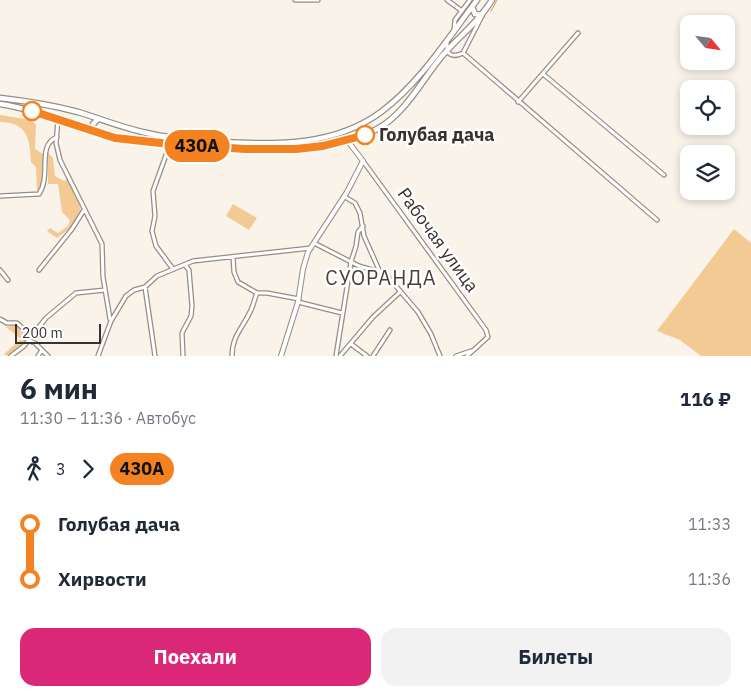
<!DOCTYPE html>
<html lang="ru">
<meta charset="utf-8">
<style>
:root{--surface:#fff;--page:#f2f2f3;--text:#1f2937;--muted:#747a83;--accent:#db2777}
body{margin:0;font-family:"IBM Plex Sans",sans-serif;background:var(--page);color:var(--text);height:100vh;display:flex;flex-direction:column;font-size:19px;white-space:nowrap}
*{box-sizing:border-box;margin:0}
p{font-size:16px;color:var(--muted)}
.icon{flex:none;width:28px;height:28px;fill:none;stroke:currentColor;stroke-width:2;stroke-linecap:round;stroke-linejoin:round}
.map{position:relative;height:356px;overflow:hidden}
.details{display:flex;flex-direction:column;background:var(--surface);flex:1}
.details>*{flex:none}
.badge{padding:0 10px;border-radius:16px;font-size:18px;line-height:32px}
.needle{width:32px;rotate:119deg}
.tools{position:absolute;left:680px;top:15px;display:grid;gap:10px}
.tools a{display:grid;place-items:center;width:55px;height:55px;border-radius:10px;background:var(--surface);box-shadow:0 2px 8px #0003;font-size:25px}
.scale{position:absolute;left:15px;bottom:12px;width:86px;box-sizing:border-box;padding-left:5px;border:2px solid #35322f;border-top:0;font-size:14px;line-height:18px;white-space:nowrap;color:#35322f;-webkit-text-stroke:4px #fff;paint-order:stroke}
.map>.badge{position:absolute;translate:-50% -50%;box-shadow:0 0 0 2px #fff}
.legs{display:flex;align-items:center;gap:8px;height:55px;padding:0 20px;font-size:16px}
.legs p{margin-inline-start:auto}
.overview{display:flex;align-items:center;justify-content:space-between;height:85px;padding:0 20px}
h1{font-size:28px;font-weight:700;line-height:38px}
.action{display:flex;gap:10px;margin-top:auto;padding:10px 20px}
.action a{flex:1;height:58px;border-radius:15px;background:var(--accent);color:#fff;font-size:20px;font-weight:700;line-height:58px;text-align:center}
.action a+a{background:var(--page);color:var(--text)}
ul{padding:0 20px;list-style:none}
li{display:flex;align-items:center;gap:18px;height:55px;font-size:19px}
li i{display:grid;place-items:center;width:8px;height:100%;margin:0 6px;background:currentColor}
li i::after{content:'';width:12px;height:12px;margin:-6px;border:4px solid;border-radius:50%;background:var(--surface)}
li p{margin-inline-start:auto}
li:first-child i{background:linear-gradient(#0000 50%,currentColor 0)}
li:last-child i{background:linear-gradient(currentColor 50%,#0000 0)}
.map>svg:first-child{display:block}
</style>
<div class="map">
<svg width="751" height="356" viewBox="0 0 751 356">
<rect width="100%" height="100%" fill="#f9f3ea"/>
<path fill="#f3ca94" d="M0,115L31,120L36,125L35,149L43,154C43,167 47,181 37,191L36,167L31,162C30,139 27,122 0,122Z
M48,153L53,158L55,176L64,181L68,178L76,193L81,211L70,228L57,238L47,231L50,228L58,233L68,226L70,220L62,212L58,184H48Z
M233,204L257,218L249,230L226,216Z
M734,229L751,243V356H701L680,340L657,331Z
M15,325L19,327L26,339L18,349L7,356L4,354L21,339L6,327Z"/>
<g fill="none" stroke-linecap="round" stroke-linejoin="round">
<path stroke="#d69e4a" stroke-width="1" d="M491,11L497,0"/>
<defs>
<path id="minor" d="M295,0H318
M447,0L462,11
M454,30L455,20L470,0
M447,43V51C451,57 457,56 463,53L482,16
M463,53L657,220
M543,74L664,175
M518,102L578,33
M58,120L56,143L60,160L102,244L103,277L110,319
M170,144L153,191L155,216L152,231L156,246L173,269
M363,161L486,330L488,337L467,356
M0,196L39,194C52,174 36,146 57,137
M345,197L355,203L360,213L364,236L380,272L389,278L418,312L431,334L440,356
M314,243L359,266L379,272
M233,257L234,272L238,282L257,293H267L299,299
M0,270L8,280
M39,270L72,229L84,210
M145,287L155,356
M298,302L342,313
M0,319L7,323H17L27,332L29,340
M29,341L35,343L48,356
M351,344L367,356
M11,356L24,346L46,318L76,293L105,290
M38,356L42,350
M98,356L111,321L126,296L134,290L145,287L157,276L193,261L311,248
M183,356L182,333L191,316L192,306L189,270L185,265
M232,356C232,336 242,329 250,312C253,307 254,300 257,293
M336,356L351,262L356,246L358,232L363,226
M340,356L373,317L400,292
M373,356L390,330
M456,356L471,351"/>
<path id="tertiary" d="M281,356L298,302L303,269L308,252L347,192L363,161L347,140"/>
<path id="secondary" d="M472,7L475,14L482,15
M0,98C26,101 52,105 78,112C101,119 123,128 147,133C171,139 196,140 222,142C277,145 335,146 381,112C419,84 449,37 477,0
M0,104C40,110 76,129 116,138C144,144 174,144 202,146C257,149 328,157 377,129C405,114 422,80 442,56C459,36 478,23 492,0
M94,132L93,124L98,119"/>
</defs>
<use href="#minor" stroke="#948e86" stroke-width="5.5"/>
<use href="#tertiary" stroke="#948e86" stroke-width="6"/>
<use href="#secondary" stroke="#948e86" stroke-width="7"/>
<use href="#minor" stroke="#fff" stroke-width="3"/>
<use href="#tertiary" stroke="#fff" stroke-width="4"/>
<use href="#secondary" stroke="#fff" stroke-width="4.5"/>
</g>
<g fill="none" stroke-linecap="round" stroke-linejoin="round">
<defs>
<path id="line-1" d="M32,111L115,138L170,144L245,149H296L323,146L365,135"/>
</defs>
<use href="#line-1" stroke="#fff" stroke-width="11"/>
<use href="#line-1" stroke="#f58220" stroke-width="8"/>
</g>
<g fill="#fff" stroke="#f58220" stroke-width="2.5">
<circle cx="32" cy="111" r="9"/>
<circle cx="365" cy="135" r="9"/>
</g>
<g text-anchor="middle" stroke-width="5" stroke-linejoin="round" paint-order="stroke">
<g font-size="18" font-weight="bold" fill="#35322f" stroke="#fff" text-anchor="start">
<text x="379" y="141">Голубая дача</text>
</g>
<g font-size="18" fill="#35322f" stroke="#fff">
<text transform="translate(438 240) rotate(54)" y="6">Рабочая улица</text>
</g>
<g font-size="20" letter-spacing="1" fill="#46413a" stroke="#fff">
<text x="381" y="285">СУОРАНДА</text>
</g>
</g>
</svg>
<div class="tools">
<a><svg class="needle" viewBox="-14 -14 28 28"><path d="M0-13l5 13h-10z" fill="#e53935"/><path d="M0 13l5-13h-10z" fill="#747a83"/></svg></a>
<a><svg class="icon" aria-label="locate" viewBox="0 0 24 24"><circle cx="12" cy="12" r="6"/><path d="M12 2v4M12 18v4M2 12h4M18 12h4"/></svg></a>
<a><svg class="icon" aria-label="layers" viewBox="0 0 24 24"><path d="M12 4l9 5-9 5-9-5zM3 14l9 5 9-5"/></svg></a>
</div>
<div class="scale">200 m</div>
<b class="badge" style="left:197px;top:146px;background:#f58220;color:#111">430А</b>
</div>
<section class="details">
<div class="overview"><div><h1>6 мин</h1><p>11:30 – 11:36 · Автобус</p></div><b>116 ₽</b></div>
<div class="legs"><svg class="icon" aria-label="walk" viewBox="0 0 24 24"><circle cx="13" cy="4" r="2"/><path d="M13 8l-2 6 4 7M11 14l-3 7M7 12l3-4h3l4 4"/></svg>3<svg class="icon" aria-label="forward" viewBox="0 0 24 24"><path d="M9 5l7 7-7 7"/></svg><b class="badge" style="background:#f58220;color:#111">430А</b></div>
<ul>
<li><i style="color:#f58220"></i><b>Голубая дача</b><p>11:33</p></li>
<li><i style="color:#f58220"></i><b>Хирвости</b><p>11:36</p></li>
</ul>
<div class="action"><a>Поехали</a><a>Билеты</a></div>
</section>
